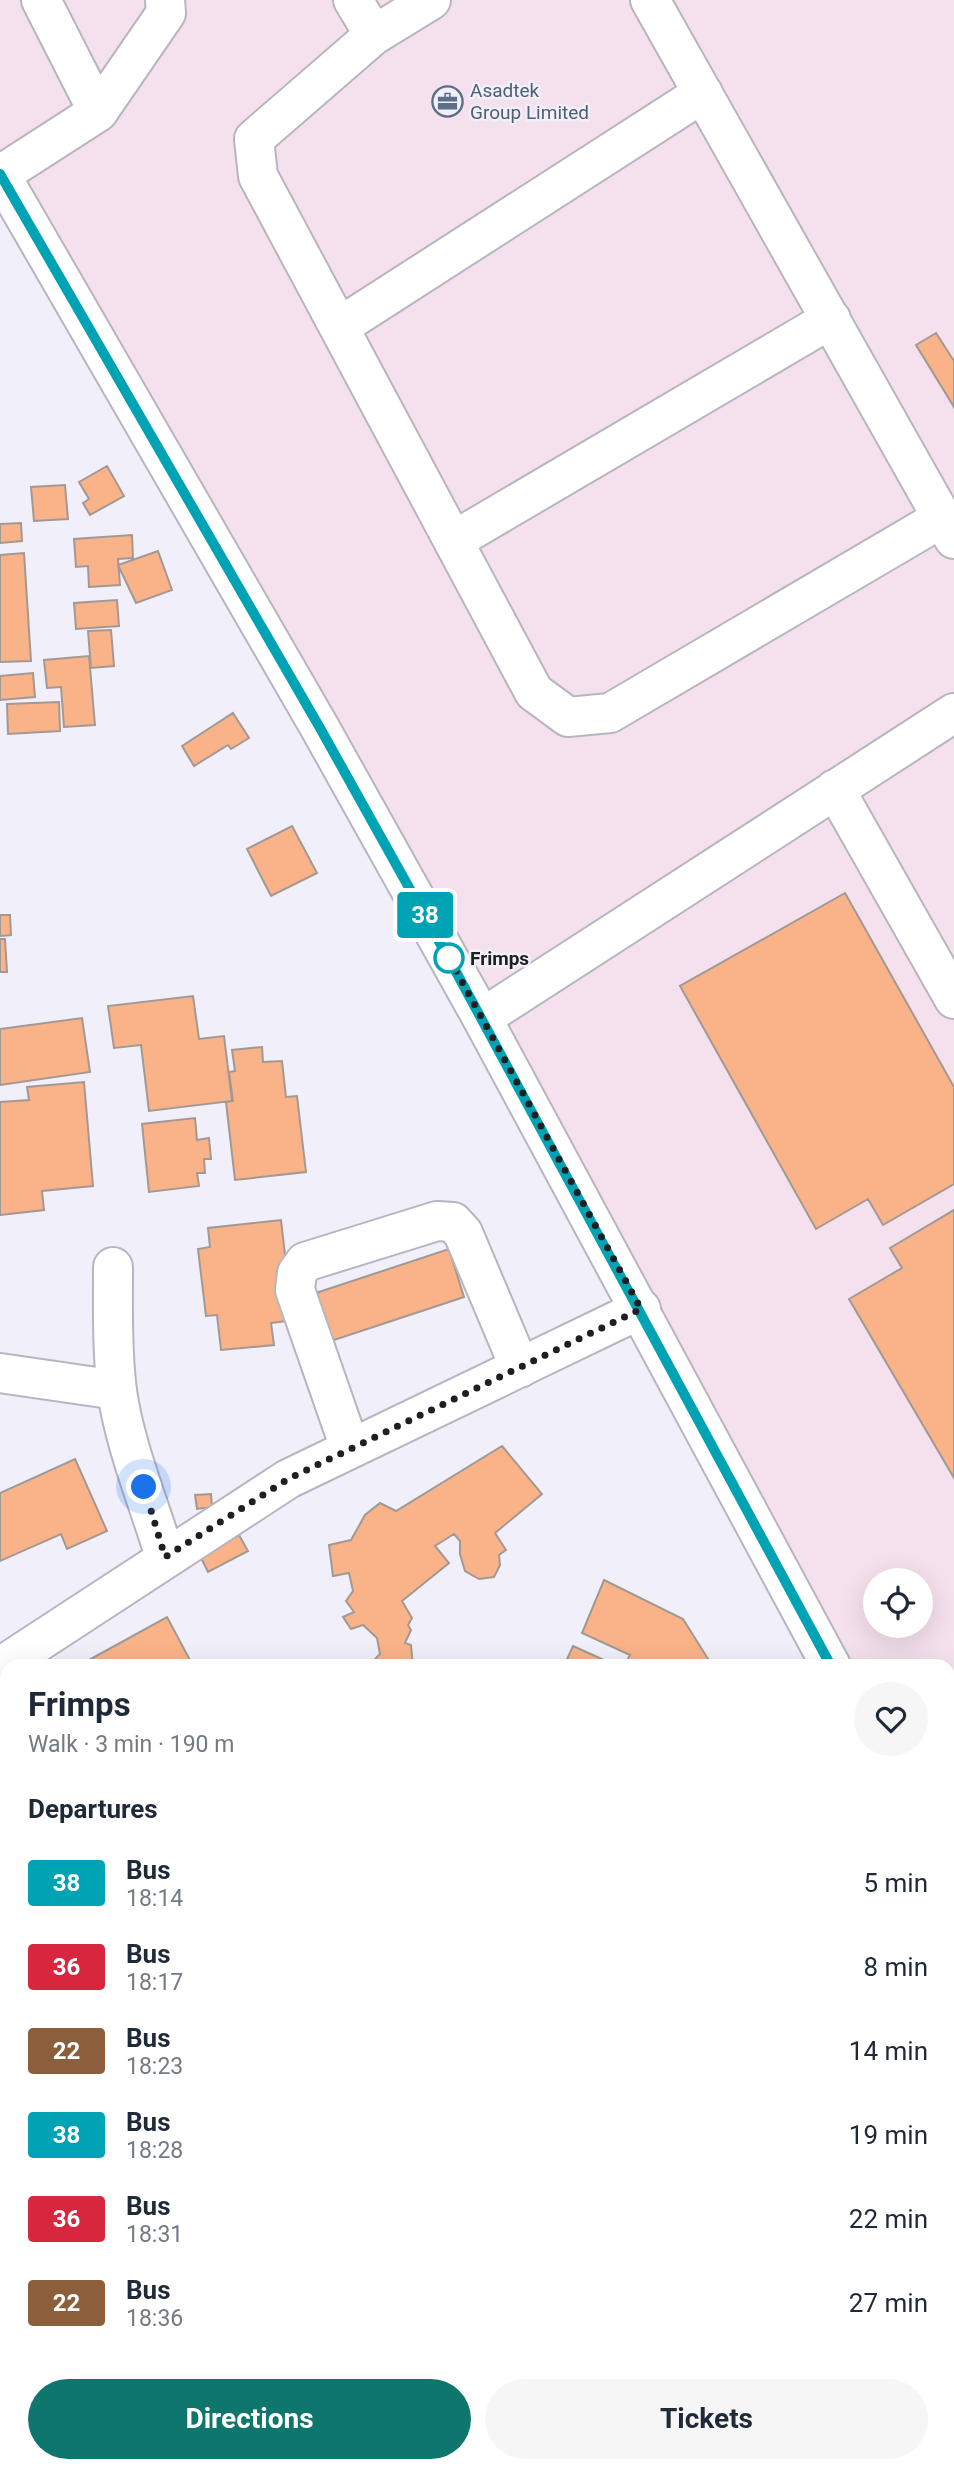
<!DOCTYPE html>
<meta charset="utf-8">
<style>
:root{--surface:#fff;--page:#f6f6f7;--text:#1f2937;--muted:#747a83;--accent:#0f766e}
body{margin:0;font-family:Roboto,sans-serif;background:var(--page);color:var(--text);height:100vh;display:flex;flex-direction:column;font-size:26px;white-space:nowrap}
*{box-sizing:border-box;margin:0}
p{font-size:23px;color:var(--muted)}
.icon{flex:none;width:38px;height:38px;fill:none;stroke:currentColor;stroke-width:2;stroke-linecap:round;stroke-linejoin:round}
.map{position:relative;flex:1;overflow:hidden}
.drawer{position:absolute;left:0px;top:1659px;width:956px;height:814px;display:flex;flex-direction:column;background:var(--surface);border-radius:21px 21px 0 0;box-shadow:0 7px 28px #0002}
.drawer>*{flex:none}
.badge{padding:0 14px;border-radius:5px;font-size:24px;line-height:46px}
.tools{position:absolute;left:863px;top:1568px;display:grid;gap:14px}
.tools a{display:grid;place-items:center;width:70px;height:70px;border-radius:50%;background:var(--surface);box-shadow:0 7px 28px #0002;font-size:35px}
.you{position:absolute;width:35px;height:35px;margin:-18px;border:5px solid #fff;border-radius:50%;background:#1a73e8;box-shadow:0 0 0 10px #1a73e833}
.map>.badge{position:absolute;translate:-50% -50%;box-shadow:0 0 0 4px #fff}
h2{padding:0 28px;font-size:26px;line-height:63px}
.round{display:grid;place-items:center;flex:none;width:74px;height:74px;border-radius:37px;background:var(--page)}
.overview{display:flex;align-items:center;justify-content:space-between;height:119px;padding:0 28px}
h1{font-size:33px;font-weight:700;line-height:52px}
.action{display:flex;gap:14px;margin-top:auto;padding:14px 28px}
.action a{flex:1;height:80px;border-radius:42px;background:var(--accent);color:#fff;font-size:28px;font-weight:700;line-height:80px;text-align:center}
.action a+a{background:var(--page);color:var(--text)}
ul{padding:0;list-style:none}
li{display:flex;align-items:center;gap:21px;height:84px;padding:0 28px}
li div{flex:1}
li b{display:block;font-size:26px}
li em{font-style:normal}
li .badge{min-width:77px;font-weight:700;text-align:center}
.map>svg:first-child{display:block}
</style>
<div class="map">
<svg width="954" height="2472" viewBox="0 0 954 2472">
<rect width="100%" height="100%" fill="#f0effa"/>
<path fill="#f5e0ee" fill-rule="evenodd" d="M0,0H954V1932L948,1922V1666H813L444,969L0,210ZM875,1580H920V1626H875Z"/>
<path fill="#fab288" stroke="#a29994" stroke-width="2" d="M936,333L954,361V407L916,345Z
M107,466L124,496L90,515L83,503L89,499L79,482Z
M65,485L68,519L34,521L31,487Z
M21,523L22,541L0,543V524Z
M132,535L133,558L118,559L120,585L89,587L88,566L76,567L74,539Z
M158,551L172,590L136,603L118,565Z
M24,553L31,661L0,662V555Z
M117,600L119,626L76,629L74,603Z
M111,630L114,666L91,668L88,631Z
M89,656L95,725L64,727L61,687L47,688L44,660Z
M33,673L35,697L0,700V676Z
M59,702L60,731L8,734L7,704Z
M233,713L249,738L231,749L228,745L194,766L182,746Z
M292,826L317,873L271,896L247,849Z
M845,893L954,1087V1184L883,1225L868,1199L816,1229L680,986Z
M0,915H10L11,935L0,936Z
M0,939H5L7,972H0Z
M193,996L199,1039L224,1036L232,1101L149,1111L141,1045L114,1048L108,1006Z
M82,1018L90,1072L0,1085V1029Z
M262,1047L263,1062L282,1061L286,1097L297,1096L306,1172L235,1180L226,1102L233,1101L229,1072L235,1071L232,1050Z
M84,1082L93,1186L42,1191L44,1210L0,1215V1102L29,1100L27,1087Z
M195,1118L197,1140L209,1138L211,1159H204L205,1173H197L199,1186L149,1192L142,1124Z
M954,1210V1478L849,1299L902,1268L890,1248Z
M281,1220L287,1272L286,1321L271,1323L274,1345L221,1350L217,1315L206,1316L198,1249L210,1247L208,1228Z
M449,1249L464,1297L331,1341L316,1293Z
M502,1446L542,1494L495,1533L506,1550L499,1555L500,1565L494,1577L479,1579L465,1571L460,1554V1541L454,1534L435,1546L449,1563L402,1601L412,1618L408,1625L411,1630L405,1643L411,1645L413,1666H386L375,1659L380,1654L377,1638L363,1625L351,1629L343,1617L354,1612L346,1601L353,1591L349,1573L333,1576L329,1545L351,1540L365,1515L380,1503L396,1511Z
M75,1459L107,1531L67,1549L61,1534L0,1561V1493Z
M211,1494L212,1507L197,1509L195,1495Z
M239,1535L248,1551L208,1572L200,1556Z
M604,1580L683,1619L710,1662L708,1666H624L630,1655L582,1633Z
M167,1617L191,1662L184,1666H78Z
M573,1646L617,1666H564Z
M0,1888L7,1899V1961L0,1965Z
M954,2094V2205H948V2095Z
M948,2208H954V2250H948Z
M0,2337L7,2342V2394L0,2388Z
M0,2413H4L8,2472H0Z
M954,2418V2455H948V2419Z
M666,2466H811L812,2472H667Z
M954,2467V2472H931L930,2468Z"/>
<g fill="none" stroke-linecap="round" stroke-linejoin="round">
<defs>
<path id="minor" d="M353,0L374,35L254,139L258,176L534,692L568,717L610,713L942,518
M650,0L954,539
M374,35L431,0
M98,112L166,13L165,0
M0,175L98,112L41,0
M339,327L703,93
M453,541L831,319
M835,789L954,999
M482,1018L954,713
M113,1267C113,1308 112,1350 117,1391C125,1447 149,1503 165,1557
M0,1373L117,1390
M350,1448L295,1290L297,1273L305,1262L437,1221L453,1222L463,1233L520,1368
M0,1667L288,1479L641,1309
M948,2068L954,2067"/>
<path id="major" d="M0,174L320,728L482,1018L831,1666
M948,1887L954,1897
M0,2269L7,2274
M293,2466L302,2472"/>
</defs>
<use href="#minor" stroke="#b7b6c0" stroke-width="42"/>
<use href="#major" stroke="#b7b6c0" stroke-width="42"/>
<use href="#minor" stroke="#fff" stroke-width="38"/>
<use href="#major" stroke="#fff" stroke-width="38"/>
</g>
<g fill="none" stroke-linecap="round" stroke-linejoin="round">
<defs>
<path id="line" d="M0,174L320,728L455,970L831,1666"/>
</defs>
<use href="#line" stroke="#fff" stroke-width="16"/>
<use href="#line" stroke="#00a3b4" stroke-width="10"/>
<path stroke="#1f1f22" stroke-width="7" stroke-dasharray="0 12.6" d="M144,1487L165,1557L288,1479L641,1309L449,958"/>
</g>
<defs>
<symbol id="office-ring" viewBox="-11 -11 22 22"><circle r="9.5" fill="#f0effa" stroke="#5c6f8a" stroke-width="1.5"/><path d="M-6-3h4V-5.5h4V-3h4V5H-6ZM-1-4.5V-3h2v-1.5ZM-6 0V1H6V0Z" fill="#5c6f8a"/></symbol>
</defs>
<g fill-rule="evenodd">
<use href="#office-ring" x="430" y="84" width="35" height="35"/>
</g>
<circle fill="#fff" stroke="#00a3b4" stroke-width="3.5" cx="449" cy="958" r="14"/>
<g text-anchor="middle" stroke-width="5" stroke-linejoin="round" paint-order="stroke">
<g font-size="19" fill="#4e5e75" stroke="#f0effa" text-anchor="start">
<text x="470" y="97">Asadtek<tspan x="470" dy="22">Group Limited</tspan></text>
</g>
<g font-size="19" font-weight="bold" fill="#1f1f22" stroke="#f0effa" text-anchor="start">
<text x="470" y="965">Frimps</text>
</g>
</g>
</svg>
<div class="tools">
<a><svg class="icon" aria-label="locate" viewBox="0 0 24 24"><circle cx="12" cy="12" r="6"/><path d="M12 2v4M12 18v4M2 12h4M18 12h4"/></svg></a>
</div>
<div class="you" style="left:144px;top:1487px"></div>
<b class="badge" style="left:425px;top:915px;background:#00a3b4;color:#fff">38</b>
<section class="drawer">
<div class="overview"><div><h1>Frimps</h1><p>Walk · 3 min · 190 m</p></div><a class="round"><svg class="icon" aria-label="heart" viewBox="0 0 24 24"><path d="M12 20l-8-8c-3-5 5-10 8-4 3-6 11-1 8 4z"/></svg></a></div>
<h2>Departures</h2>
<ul>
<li><span class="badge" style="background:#00a3b4;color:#fff">38</span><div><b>Bus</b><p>18:14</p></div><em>5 min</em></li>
<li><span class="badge" style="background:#d7263d;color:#fff">36</span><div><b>Bus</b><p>18:17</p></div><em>8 min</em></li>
<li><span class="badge" style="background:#8b5e3c;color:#fff">22</span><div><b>Bus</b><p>18:23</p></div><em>14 min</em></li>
<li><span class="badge" style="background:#00a3b4;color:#fff">38</span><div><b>Bus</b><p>18:28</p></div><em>19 min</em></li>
<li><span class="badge" style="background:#d7263d;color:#fff">36</span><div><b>Bus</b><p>18:31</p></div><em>22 min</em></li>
<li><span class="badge" style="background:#8b5e3c;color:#fff">22</span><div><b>Bus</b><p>18:36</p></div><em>27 min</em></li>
</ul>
<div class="action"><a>Directions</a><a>Tickets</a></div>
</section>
</div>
